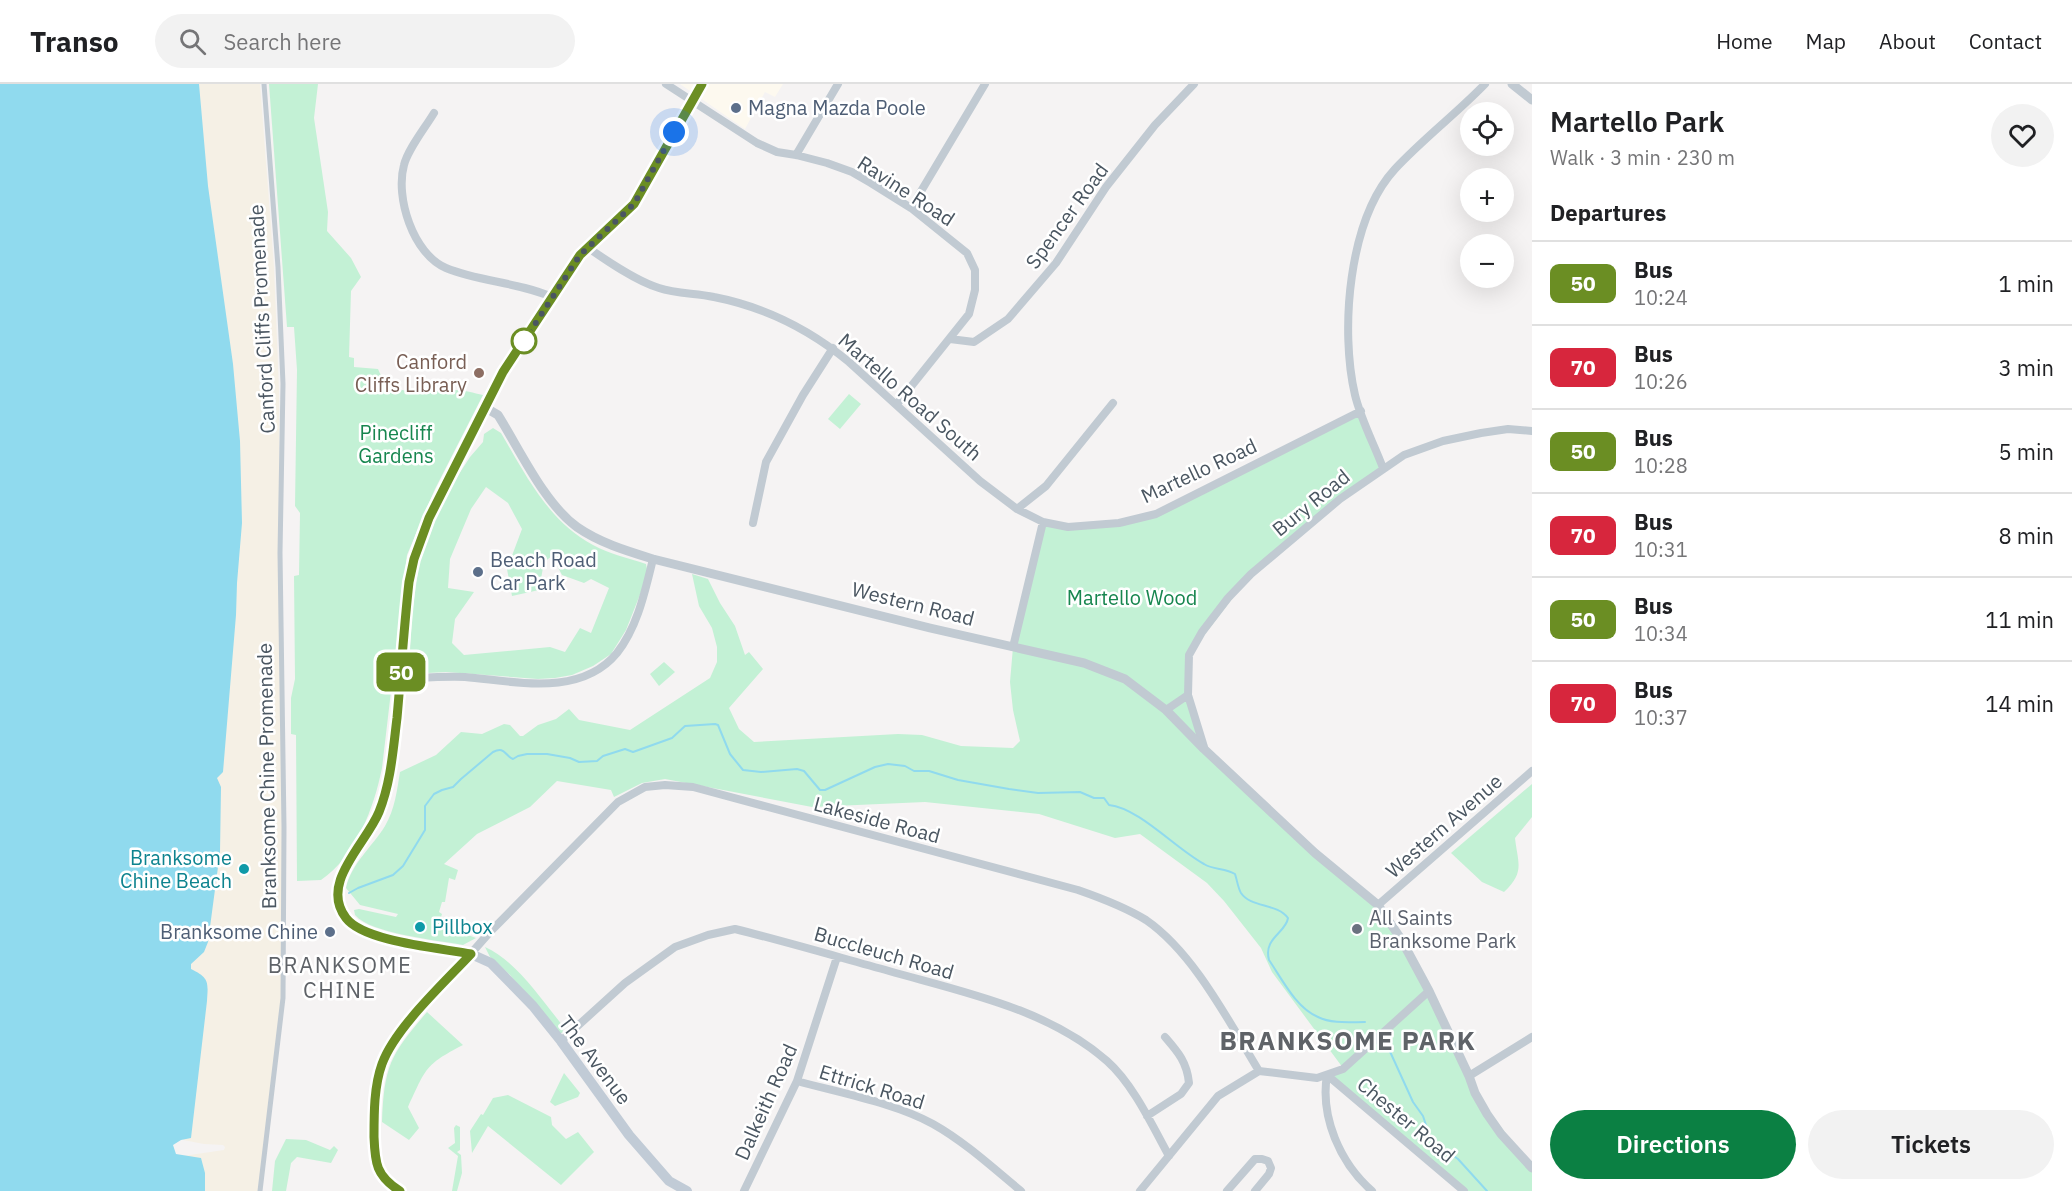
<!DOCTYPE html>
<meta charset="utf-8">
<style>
:root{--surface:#fff;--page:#f2f2f2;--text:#202124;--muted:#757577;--line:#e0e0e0;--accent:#0b8043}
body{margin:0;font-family:"IBM Plex Sans",sans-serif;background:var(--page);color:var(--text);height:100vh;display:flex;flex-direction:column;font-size:22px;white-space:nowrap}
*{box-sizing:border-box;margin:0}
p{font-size:20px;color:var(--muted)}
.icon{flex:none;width:33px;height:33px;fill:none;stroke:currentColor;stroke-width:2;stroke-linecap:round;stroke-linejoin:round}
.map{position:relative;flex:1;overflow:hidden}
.details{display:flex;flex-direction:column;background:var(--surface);width:540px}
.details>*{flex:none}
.badge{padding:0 12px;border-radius:9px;font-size:21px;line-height:39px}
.controls{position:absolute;left:1460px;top:18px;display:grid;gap:12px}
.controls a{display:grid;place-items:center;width:54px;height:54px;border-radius:50%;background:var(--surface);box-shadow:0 6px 24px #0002;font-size:30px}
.you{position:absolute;width:30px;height:30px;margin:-15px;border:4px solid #fff;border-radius:50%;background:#1a73e8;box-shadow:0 0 0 9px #1a73e833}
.map>.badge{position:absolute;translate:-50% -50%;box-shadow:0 0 0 3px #fff}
h2{padding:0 18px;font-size:22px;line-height:54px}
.round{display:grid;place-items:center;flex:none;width:63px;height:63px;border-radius:32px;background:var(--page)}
.headline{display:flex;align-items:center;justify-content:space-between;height:102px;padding:0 18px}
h1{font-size:28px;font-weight:600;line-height:45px}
.action{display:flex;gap:12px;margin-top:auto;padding:12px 18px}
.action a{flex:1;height:69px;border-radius:36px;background:var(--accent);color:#fff;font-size:24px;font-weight:600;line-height:69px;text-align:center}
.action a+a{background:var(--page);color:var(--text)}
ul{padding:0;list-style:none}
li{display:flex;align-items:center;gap:18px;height:84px;padding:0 18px;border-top:2px solid var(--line)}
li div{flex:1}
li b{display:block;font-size:22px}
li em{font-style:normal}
li .badge{min-width:66px;font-weight:700;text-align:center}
header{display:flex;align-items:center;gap:36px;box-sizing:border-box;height:84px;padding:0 30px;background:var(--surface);border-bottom:2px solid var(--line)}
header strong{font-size:28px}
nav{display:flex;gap:33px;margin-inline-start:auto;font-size:21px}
.search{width:420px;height:54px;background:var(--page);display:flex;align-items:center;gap:15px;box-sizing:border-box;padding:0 21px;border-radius:33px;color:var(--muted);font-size:22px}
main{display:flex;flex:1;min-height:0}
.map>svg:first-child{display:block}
</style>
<header>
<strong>Transo</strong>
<div class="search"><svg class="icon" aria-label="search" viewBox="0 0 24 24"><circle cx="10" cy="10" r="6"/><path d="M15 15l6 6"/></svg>Search here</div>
<nav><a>Home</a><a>Map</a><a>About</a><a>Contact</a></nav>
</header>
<main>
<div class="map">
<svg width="1532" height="1107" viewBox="0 0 1532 1107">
<rect width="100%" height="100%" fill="#f5f3f3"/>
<path fill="#fdf9ef" d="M680,0H783L775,13L765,8L745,45Z"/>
<path fill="#c3f1d5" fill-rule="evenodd" d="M269,0H318L314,34L328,128L327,147L351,174L361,193L351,207L349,273L354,274V283L378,285C391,317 428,306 455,306C464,306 474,309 483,311L435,405L407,471L382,684C374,724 356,772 321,796L297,797L296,651L291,650V614L295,595L294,492L299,491L300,429L295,422L297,286L294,243H287Z
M849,310L861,320L840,345L828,335Z
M1361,327L1383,384L1251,490L1189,571L1188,611L1204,665L1369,812L1401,855L1475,1009L1532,1084V1107H1464L1327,991L1343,984L1272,888L1261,864L1224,817L1207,799L1140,750L1115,754L1039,730L925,718L812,723L665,695L642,699L614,713L611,706L557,697L530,723L477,750L444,780L458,786L455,796L449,794L445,818H442L439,828L442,830L439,840L476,854L463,861C437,856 371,850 355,831L354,826L359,825L396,833L398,830L360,821L346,804C351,780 372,763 385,742C395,725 397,706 400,688L436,671L461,648L482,650L504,640L510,641L520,652H523L538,641L556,635L569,625L579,636L630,646L710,594L717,578V563L712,544L699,522L692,490L708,495L720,519L735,542L745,571L749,568L763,585L729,624L739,645L754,658L898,650L922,651L961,662L1013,664L1020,657L1013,626L1010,598L1013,563L1043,438L1068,443L1156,430Z
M493,344L501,349C526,391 548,437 593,461C610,470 628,474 646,480L647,485L643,503L626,546L611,570L593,582L572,591L555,594L538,595L446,588L427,589L414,579L410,567L412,530L419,480L425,459L448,407L470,373L483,358L484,350ZM486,403L508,419L522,445L507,485L512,512L539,506L544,478L552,472L562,491L584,499L591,495L609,504L591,549L580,544L565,568L550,563L464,571L452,559L455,535L474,508L448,504L450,475L471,425Z
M664,578L675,588L659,602L650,590Z
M1532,700V733L1515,754C1518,780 1525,788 1504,808L1482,798L1451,769Z
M485,863C517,877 542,917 564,943L562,949H558L510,891L490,873Z
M427,928L463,961C424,981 426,985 408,1023L419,1044L409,1056L382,1038C384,981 391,970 427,928Z
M564,989L580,1009L578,1013L555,1022L550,1018Z
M508,1011L551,1033L552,1041L566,1055L578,1048L594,1068L561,1101L488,1042L472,1069L470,1047L481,1030L483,1031L493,1014Z
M456,1041L460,1043V1066L457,1068L461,1071L462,1089L457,1107H452L458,1072L448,1064L455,1059L454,1044Z
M286,1055L306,1056L330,1066L334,1062L338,1066L331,1079L297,1073L291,1079L286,1107H272L275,1077Z"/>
<path fill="#f5f0e5" d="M185,0H260L274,183L279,306L283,914L260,1107H190L183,1072L224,1066L225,1063L223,1061L204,1060L183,1056L186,1052Z"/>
<path fill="#90daee" d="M0,0H199L208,102L233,280L240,357L242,439L237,499L236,531L223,688L217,694L221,703L220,768L208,858L204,868L191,880V885C210,894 208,899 207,917L191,1054L181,1056L173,1061L176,1070L201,1074L205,1089V1107H0Z"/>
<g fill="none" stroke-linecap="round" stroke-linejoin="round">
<path stroke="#90daee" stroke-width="2" d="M349,809L358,804L393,791L403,782L425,746V722L434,710L442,706L453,703L461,695L493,668C505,662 504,671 513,675L518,672L527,670H547L570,674L579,678L597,677L603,672L625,665L633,668L672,654L685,642L715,640L718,641L730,670L743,686L761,688L797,685L804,687L820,706H825L875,683L888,680L905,682L914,687H929L958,696L1009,705L1038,709L1080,708L1094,714H1104L1109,721C1139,724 1176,765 1204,780C1213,786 1225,784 1235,790C1237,796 1238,804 1241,809C1251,824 1277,819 1288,834C1286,849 1263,854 1269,876C1282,895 1296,924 1318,933C1332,940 1350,938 1365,938
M1387,961L1413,1018L1423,1032L1431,1056L1458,1075L1487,1107"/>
<path stroke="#c1cad2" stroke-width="5" d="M260,1107L283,914L284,743L280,469L283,300L278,183L264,0"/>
<path stroke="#c1cad2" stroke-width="8" d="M666,0L757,59L777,68L796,71L827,79L852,88L871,99L911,124L967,169L975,186V206L969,230L897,320
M434,29C425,44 408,65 404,81C395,113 413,170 446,184C480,198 518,198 552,213
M796,71L838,0
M911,124L985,0
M587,163C607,177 636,197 659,204C676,210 696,209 714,213C765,223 809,245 849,278L980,397L1017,425L1043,438L1068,443L1119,439L1156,430L1361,327
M950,255L974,258L1008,235L1056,179L1106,103L1155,41L1194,0
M1383,384C1374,360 1361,336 1355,311C1340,247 1348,136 1395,85C1423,55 1457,29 1485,0
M1017,425L1046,402L1113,319
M753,439L766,378L803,311L833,264
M1013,563L1043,438
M401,595C422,594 443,592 465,593C514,597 580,614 617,569C638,542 645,507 653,475
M1166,626L1188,611
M1204,663L1188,611L1189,571L1202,548L1228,514L1251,490L1340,415L1404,371L1443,357L1481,349L1508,345L1532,347
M1378,821L1532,687
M561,957L625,899L675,863L708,851L735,845C787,858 838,873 889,887C963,908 1048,925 1107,977C1133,1000 1152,1041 1169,1072
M1327,991L1464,1107
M1327,991C1320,1033 1340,1079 1372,1107
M1469,992L1532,953
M797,997C840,1009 895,1019 933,1040C965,1058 993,1084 1021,1107
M1147,1032L1181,1010L1189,999C1187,978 1178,968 1165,953
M400,1107L385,1095L379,1087L375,1074V1017L381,982L394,957L489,849L618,718L645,703L665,701L693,703L1078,806C1101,814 1125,823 1146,836C1194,869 1229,938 1259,987
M744,1107L797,997L837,873
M1140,1107L1218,1012L1259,987L1317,994L1343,985L1429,907
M1227,1107L1255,1075H1262L1268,1077L1271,1084L1269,1090L1255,1107"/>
<path stroke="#c1cad2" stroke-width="9" d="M1512,0L1532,16
M486,324L498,331C520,366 544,419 577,443C600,459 627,467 653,475L930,544L1084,579L1125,595L1166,626L1204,665L1315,769L1378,821L1401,855L1429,907L1469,992L1475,1009L1487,1030L1501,1050L1532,1084"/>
<path stroke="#c1cbd6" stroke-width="10" d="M687,1107L669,1097L629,1051L561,957L533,922L491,879L471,870L372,852L354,842L343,830L338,813L339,797L343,787L372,745L385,711L390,690L409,498L414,475L429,434L503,288L581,171L634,120L702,0"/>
</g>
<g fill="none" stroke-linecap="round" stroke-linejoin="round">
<defs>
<path id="line" d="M400,1107C376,1092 375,1079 374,1053C374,1029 374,1002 382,980C395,944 444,899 471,870C441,864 364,858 346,834C319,799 366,760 379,728C391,698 393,666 397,634C401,589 404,543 409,498L414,475L429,434L503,288L580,171L634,120L702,0"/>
</defs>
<use href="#line" stroke="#fff" stroke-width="14"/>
<use href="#line" stroke="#6b8e23" stroke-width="9"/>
<path stroke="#4a5661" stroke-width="6" stroke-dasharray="0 10.8" d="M524,257L580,171L634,120L674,48"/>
</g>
<g fill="#5c6f8a" stroke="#fff" stroke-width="2">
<circle cx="736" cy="24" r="6"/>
<circle cx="478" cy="488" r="6"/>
<circle cx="330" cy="848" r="6"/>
</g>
<circle fill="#fff" stroke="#6b8e23" stroke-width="3" cx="524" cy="257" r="12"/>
<circle fill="#8d6e63" stroke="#fff" stroke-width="2" cx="479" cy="289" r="6"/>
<g fill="#0f9aa8" stroke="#fff" stroke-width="2">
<circle cx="244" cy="785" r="6"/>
<circle cx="420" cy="843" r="6"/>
</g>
<circle fill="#6b7280" stroke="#fff" stroke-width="2" cx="1357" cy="845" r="6"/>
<g text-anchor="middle" stroke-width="5" stroke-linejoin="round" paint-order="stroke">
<g font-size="20" fill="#4e5e75" stroke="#fff" text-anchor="start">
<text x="748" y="31">Magna Mazda Poole</text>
<text x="490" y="483">Beach Road<tspan x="490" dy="23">Car Park</tspan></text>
<text x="318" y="855" text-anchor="end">Branksome Chine</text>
</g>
<g font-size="20" fill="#4a5661" stroke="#fff">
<text transform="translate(906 107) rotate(33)" y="7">Ravine Road</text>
<text transform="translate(1067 132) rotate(-54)" y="7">Spencer Road</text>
<text transform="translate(262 235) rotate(-93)" y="7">Canford Cliffs Promenade</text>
<text transform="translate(910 313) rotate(41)" y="7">Martello Road South</text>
<text transform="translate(1199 387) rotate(-25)" y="7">Martello Road</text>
<text transform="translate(1311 419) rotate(-39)" y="7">Bury Road</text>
<text transform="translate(913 520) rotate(14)" y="7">Western Road</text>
<text transform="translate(267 692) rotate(-91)" y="7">Branksome Chine Promenade</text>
<text transform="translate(877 736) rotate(15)" y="7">Lakeside Road</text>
<text transform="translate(1444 742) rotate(-41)" y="7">Western Avenue</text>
<text transform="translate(884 869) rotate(16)" y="7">Buccleuch Road</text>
<text transform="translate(595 976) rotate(53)" y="7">The Avenue</text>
<text transform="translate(872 1003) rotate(17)" y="7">Ettrick Road</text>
<text transform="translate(766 1018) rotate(-66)" y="7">Dalkeith Road</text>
<text transform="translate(1406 1036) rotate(40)" y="7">Chester Road</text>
</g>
<g font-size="20" fill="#785e54" stroke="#fff" text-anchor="end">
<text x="467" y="285">Canford<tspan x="467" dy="23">Cliffs Library</tspan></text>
</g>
<g font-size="20" fill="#17864f" stroke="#fff">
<text x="396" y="356">Pinecliff<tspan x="396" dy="23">Gardens</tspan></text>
<text x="1132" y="521">Martello Wood</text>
</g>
<g font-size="20" fill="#0d838f" stroke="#fff" text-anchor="end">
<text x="232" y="781">Branksome<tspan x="232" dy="23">Chine Beach</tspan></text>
<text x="432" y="850" text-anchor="start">Pillbox</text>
</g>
<g font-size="20" fill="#5b616d" stroke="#fff" text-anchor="start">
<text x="1369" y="841">All Saints<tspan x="1369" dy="23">Branksome Park</tspan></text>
</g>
<g font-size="22" letter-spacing="1.5" fill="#5f6368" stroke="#fff">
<text x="340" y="889">BRANKSOME<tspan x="340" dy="25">CHINE</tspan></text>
</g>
<g font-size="26" font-weight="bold" letter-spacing="1.5" fill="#5f6368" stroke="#fff">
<text x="1348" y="966">BRANKSOME PARK</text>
</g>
</g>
</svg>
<div class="controls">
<a><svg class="icon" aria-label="locate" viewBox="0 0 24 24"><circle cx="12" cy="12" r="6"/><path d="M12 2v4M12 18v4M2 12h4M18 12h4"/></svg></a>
<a>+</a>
<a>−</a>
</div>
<div class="you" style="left:674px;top:48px"></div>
<b class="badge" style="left:401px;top:588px;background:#6b8e23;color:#fff">50</b>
</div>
<section class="details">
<div class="headline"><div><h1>Martello Park</h1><p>Walk · 3 min · 230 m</p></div><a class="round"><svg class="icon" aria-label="heart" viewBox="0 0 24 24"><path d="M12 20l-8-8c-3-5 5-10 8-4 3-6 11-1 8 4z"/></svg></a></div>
<h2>Departures</h2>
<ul>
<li><span class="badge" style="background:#6b8e23;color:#fff">50</span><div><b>Bus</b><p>10:24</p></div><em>1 min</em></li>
<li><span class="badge" style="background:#d7263d;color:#fff">70</span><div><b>Bus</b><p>10:26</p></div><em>3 min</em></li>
<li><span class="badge" style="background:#6b8e23;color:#fff">50</span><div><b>Bus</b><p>10:28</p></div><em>5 min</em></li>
<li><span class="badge" style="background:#d7263d;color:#fff">70</span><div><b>Bus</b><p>10:31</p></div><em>8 min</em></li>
<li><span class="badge" style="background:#6b8e23;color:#fff">50</span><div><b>Bus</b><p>10:34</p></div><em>11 min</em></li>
<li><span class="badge" style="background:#d7263d;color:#fff">70</span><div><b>Bus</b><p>10:37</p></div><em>14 min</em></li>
</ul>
<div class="action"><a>Directions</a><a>Tickets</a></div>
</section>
</main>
